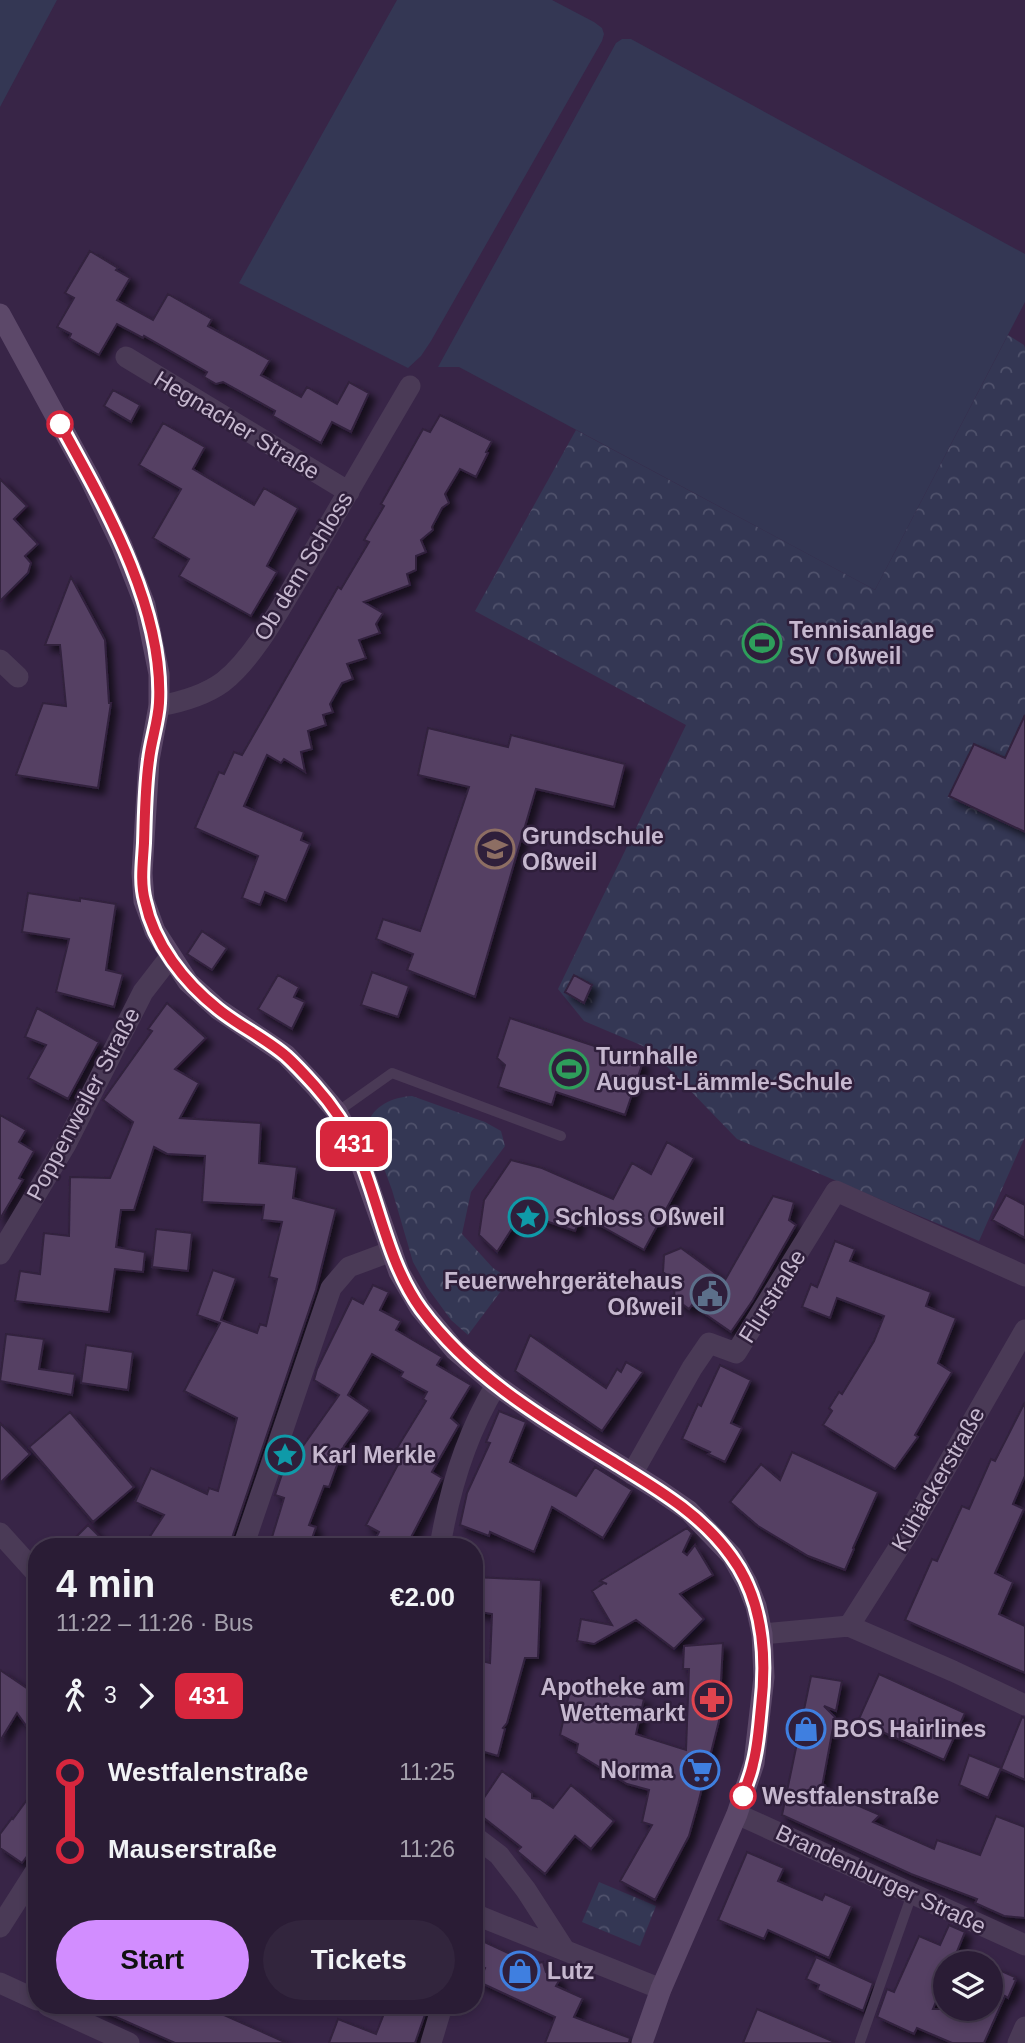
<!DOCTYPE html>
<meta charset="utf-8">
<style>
:root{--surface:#2a1c35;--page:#32253d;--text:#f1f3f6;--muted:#a5a1ad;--line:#463a50;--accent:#d28dff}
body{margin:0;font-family:Arial,sans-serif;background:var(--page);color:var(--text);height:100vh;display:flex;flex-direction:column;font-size:26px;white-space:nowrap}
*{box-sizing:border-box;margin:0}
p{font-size:23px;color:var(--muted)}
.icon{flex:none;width:38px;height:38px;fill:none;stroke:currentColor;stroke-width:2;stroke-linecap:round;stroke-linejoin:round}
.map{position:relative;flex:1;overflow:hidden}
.sheet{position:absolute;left:28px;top:1538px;width:455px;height:476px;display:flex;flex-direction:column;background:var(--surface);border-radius:28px;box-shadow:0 4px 10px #0003,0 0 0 2px var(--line)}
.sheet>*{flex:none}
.badge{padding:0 14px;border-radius:10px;font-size:24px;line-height:46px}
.buttons{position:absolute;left:933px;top:1951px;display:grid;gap:14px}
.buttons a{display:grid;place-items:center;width:70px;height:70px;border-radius:50%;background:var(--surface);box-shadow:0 4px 10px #0003,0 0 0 2px var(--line);font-size:35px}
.map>.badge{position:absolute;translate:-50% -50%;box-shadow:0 0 0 4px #fff}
.legs{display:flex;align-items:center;gap:10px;height:77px;padding:0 28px;font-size:23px}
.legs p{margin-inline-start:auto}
.head{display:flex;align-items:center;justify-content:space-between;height:119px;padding:0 28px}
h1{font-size:38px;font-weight:800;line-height:52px}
.cta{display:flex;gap:14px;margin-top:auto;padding:14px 28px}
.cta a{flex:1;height:80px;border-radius:42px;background:var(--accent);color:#111;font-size:28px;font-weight:800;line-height:80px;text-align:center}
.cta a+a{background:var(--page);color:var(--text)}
ul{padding:0 28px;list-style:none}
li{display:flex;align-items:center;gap:24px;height:77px;font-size:26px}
li i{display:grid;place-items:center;width:10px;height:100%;margin:0 9px;background:currentColor}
li i::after{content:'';width:18px;height:18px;margin:-9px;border:5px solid;border-radius:50%;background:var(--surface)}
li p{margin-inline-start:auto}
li:first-child i{background:linear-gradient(#0000 50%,currentColor 0)}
li:last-child i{background:linear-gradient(currentColor 50%,#0000 0)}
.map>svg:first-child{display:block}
</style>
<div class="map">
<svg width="1025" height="2043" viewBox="0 0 1025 2043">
<defs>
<pattern id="forest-crowns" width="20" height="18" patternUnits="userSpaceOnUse" patternTransform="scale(1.75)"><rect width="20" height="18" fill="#343754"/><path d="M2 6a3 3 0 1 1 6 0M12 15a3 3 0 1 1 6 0" fill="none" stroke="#50526c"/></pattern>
<filter id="shadow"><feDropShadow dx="6" dy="6" stdDeviation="3.5" flood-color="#0009"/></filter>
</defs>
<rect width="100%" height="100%" fill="#382547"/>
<path fill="#343754" d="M0,0H57L0,107Z
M397,0H552L594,22L602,28L604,34L602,41L431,341L421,356L408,368L239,283Z
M622,39H631L1025,254V302L875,590L459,367H438L616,43Z"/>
<path fill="url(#forest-crowns)" d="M1008,335L1024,345L1025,348V1137L979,1241L737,1139L650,1049L584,1021L558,989L686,725L475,611L576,430L875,590Z
M412,1096L485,1122L501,1131L505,1146L471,1192L462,1234L493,1268L510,1279L468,1335L451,1320L427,1287L413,1262L392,1190L368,1125C372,1106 393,1097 412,1096Z
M599,1882L656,1906L640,1946L582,1922Z"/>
<path fill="#543f64" stroke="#31213d" stroke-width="2" filter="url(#shadow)" d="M90,251L118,268L116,270L130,278L117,300L153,320L168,294L212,319L208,326L270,360L261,375L301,397L307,387L337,404L349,382L369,393L351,432L332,422L321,443L273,416L275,411L223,382L216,384L204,377L207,372L144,336L143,338L117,324L99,355L69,338L71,334L57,327L74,298L65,293Z
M113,390L140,405L131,422L104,406Z
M440,415L492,441L486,452L488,453L476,477L460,469L445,494L449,503L442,508L432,527L433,530L421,540L426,552L416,556V570L407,574L410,585L364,602L383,613L376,624L380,633L359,640L366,658L347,664L353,679L342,683L330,704L333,712L323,715L326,725L308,731L312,749L301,752L305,772L284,759L281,763L267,755L244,806L304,832L301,840L310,844L286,901L265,892L260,905L242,898L258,856L195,828L219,772L224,774L234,752L242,755L338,587L341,589L369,542L364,540L384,506L381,504L423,429L430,432Z
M163,423L205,447L193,469L254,505L264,488L298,508L267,566L277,572L251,616L179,576L189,559L153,538L181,489L139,465Z
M0,479L27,506L14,519L38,544L25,556L31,563L28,573L0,601Z
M71,577L105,640L109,703H111L98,788L16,775L43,703L66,706L60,645H45Z
M1025,715V832L949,796L974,744L1005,758Z
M428,728L508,747L511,735L625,764L614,807L536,789L475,997L407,970L413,954L376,939L383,919L420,931L469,787L418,775Z
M28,893L80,901V898L116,904L106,970L123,974L114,1007L56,992L69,939L22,932Z
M202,931L227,948L212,970L187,954Z
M372,972L409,986L398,1017L361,1005Z
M278,975L299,987L294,997L305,1002L292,1029L258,1009Z
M574,975L592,985L584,1003L565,992Z
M167,1003L206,1038L175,1069L199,1083L180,1118L261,1123L259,1163L297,1167L293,1198L336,1209L316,1290L229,1547H143L164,1515L135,1502L151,1468L207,1494L209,1488L218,1491L237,1418L184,1391L220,1323L197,1315L213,1270L236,1278L221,1320L257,1333L260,1324L266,1326L277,1279L269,1277L282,1222L262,1220L264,1205L202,1202L205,1156L167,1154L154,1147L134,1210H121L116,1247L145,1252L143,1272L115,1269L109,1312L15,1301L20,1271L40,1274L44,1233L69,1236L70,1177L110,1178L133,1122L103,1100L152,1031L148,1029Z
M37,1008L99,1042L68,1099L28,1078L46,1045L25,1037Z
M510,1018L643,1062L625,1115L556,1092L552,1105L498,1087L505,1065L497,1058Z
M0,1115L26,1130L19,1142L34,1151L19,1178L23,1180L0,1219Z
M667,1142L694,1158L644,1250L581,1215L575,1231L522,1213L497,1252L479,1235L484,1200L511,1160L542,1168L613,1199L632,1163L651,1174Z
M1006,1195L1025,1205V1238L992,1220Z
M773,1196L794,1202L789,1220L796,1225L753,1300L731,1332L692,1305L689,1309L674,1298L675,1282L663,1272L664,1255L681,1248L725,1280Z
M156,1229L192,1233L188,1271L152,1267Z
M835,1241L855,1249L850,1261L931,1292L926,1306L956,1318L938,1363L952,1372L915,1435L918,1437L895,1469L823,1425L832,1411L829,1408L839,1392L842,1394L858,1368L874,1341L884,1316L837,1298L830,1318L802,1307L811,1284L817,1287Z
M373,1285L389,1292L380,1310L401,1321L396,1330L442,1357L437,1365L471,1385L451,1418L459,1425L432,1472L442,1478L406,1547H371L379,1532L366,1525L402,1457L394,1453L426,1401L423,1399L427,1392L400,1377L403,1372L372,1354L348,1395L370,1410L344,1446L329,1487L324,1486L309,1525L316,1527L309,1547H269L284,1498L275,1495L291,1447L300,1450L339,1395L314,1380L317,1369L352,1298L363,1304Z
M6,1334L44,1339L39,1369L75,1374L72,1395L0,1381Z
M530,1335L606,1388L617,1369L621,1372L626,1362L643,1372L602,1431L515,1371Z
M86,1345L133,1352L128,1390L81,1383Z
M720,1365L751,1380L731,1423L742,1428L725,1462L708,1454L710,1452L682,1439L698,1404L701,1406Z
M1025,1402V1476L1013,1504L1024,1509L995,1573L1013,1582L999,1614L1025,1626V1673L905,1620L932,1559L937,1561L962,1506L969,1509L991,1459L995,1461Z
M499,1411L526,1422L510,1462L576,1496L595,1467L632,1490L603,1538L552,1507L534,1552L490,1532L489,1536L460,1525L467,1493L490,1443L486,1442Z
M70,1412L134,1487L93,1522L29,1447Z
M0,1423L30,1454L0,1483Z
M792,1452L878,1492L853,1548L854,1549L845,1570L808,1556L758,1526L730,1502L761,1464L780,1480Z
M88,1525L110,1547H66Z
M687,1528L692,1533L683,1552L687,1555L695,1545L713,1575L680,1594L704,1619L674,1649L636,1620L594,1644L577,1641L581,1619L612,1625L592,1591L604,1583L607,1584L600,1581Z
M474,1577L541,1580L538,1658H525L507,1723L503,1728L505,1729L498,1756L474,1749V1659L490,1663L492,1614L474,1611Z
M723,1643L719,1721L698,1804L689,1836L655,1900L620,1881L652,1825L642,1822L649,1790L627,1784L576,1753L578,1744L560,1735L572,1681L644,1699L636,1734L686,1750L689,1669H683L684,1646Z
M0,1670L37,1695V1741L17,1713L0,1741Z
M879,1674L965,1713L944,1760L858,1721Z
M811,1676L842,1681L836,1711L824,1706L835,1717L822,1787L830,1789L829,1793L880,1815L873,1822L934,1849L937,1840L980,1855L996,1816L1025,1827V1918L1004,1916L975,1903L977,1899L911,1874L782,1815Z
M1022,1717L1025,1718V1780L1001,1769Z
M969,1755L1001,1768L988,1798L959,1785Z
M502,1771L532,1793V1798L540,1799L553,1808L571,1785L614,1821L591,1849L575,1836L545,1874L517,1851L521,1847L475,1811Z
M37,1786V1843L22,1863L0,1848V1834L12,1818L13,1819Z
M747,1852L784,1868L778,1881L822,1900L825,1894L852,1906L829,1958L768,1930L764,1939L718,1920Z
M949,1925L965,1932L952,1964H945V1980L933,2009H990V1969L996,1971L997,1969L1015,1977L1014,1979L1016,1980L1008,1998L1005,1996L984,2043H952L917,2028L914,2034L877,2017L887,1989L894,1992L919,1936L940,1945Z
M474,1937L532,1964L543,1962L546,1972L560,1979L556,1986L583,1998L574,2017L630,2038L629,2043H545L555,2017L479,1982L485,1968L474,1963Z
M816,1957L873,1983L863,2011L817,1990L819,1985L806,1979Z
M91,2006H204L287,2043H175Z
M387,2006H428L415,2043H329L338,2019L376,2034Z
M757,2009L837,2043H743Z"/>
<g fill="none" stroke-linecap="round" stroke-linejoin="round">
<path stroke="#4a3a56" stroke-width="10" d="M337,1112L392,1073L561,1136
M860,2042L912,1894"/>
<path stroke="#4a3a56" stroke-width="21" d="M126,357L349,492
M0,660L18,677
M159,706C181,702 204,696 223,682C255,657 282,605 303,570C339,508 374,447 410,386
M0,1254L66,1144L143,992L170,957
M632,1474L692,1368L709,1343L736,1353L836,1191L1025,1276
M0,1533L37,1574
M243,1547L331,1288L349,1267L392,1251
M440,1547C449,1491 467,1433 496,1385
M849,1626L910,1530L1025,1330
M762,1634L849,1626L953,1671L1025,1705
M737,1814L1025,1945
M474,1836L499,1855L526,1890L564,1949
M474,1914L661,1989
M0,1927L37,1869
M0,1983L37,2000
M48,2006L129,2043
M431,2043L442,2006
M1018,2043L1025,2027"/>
<path stroke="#5c4869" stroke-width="21" d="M0,314L90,479L122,546L145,605L159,674V706L149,760L142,873L144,901L155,931L188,982L218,1009L286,1055L315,1086L337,1112L355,1147L399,1272L420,1308L455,1350L496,1385L540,1416L657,1489L689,1511L732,1556L747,1583L756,1606L762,1634L764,1677L754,1763L737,1814L661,1989L642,2043"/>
</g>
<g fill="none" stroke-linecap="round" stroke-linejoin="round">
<defs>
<path id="line-1" d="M60,424C105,506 164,608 159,703C158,722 151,741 149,760C145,788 145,815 144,843C143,862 140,882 145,901C154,944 184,982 218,1009C239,1026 265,1038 286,1056C296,1065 306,1076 315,1086C332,1105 346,1125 356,1148C379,1201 387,1262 421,1309C471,1377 545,1420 615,1463C657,1489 701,1514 731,1556C763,1599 767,1655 761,1707C759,1726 758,1746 753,1764C751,1775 746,1785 743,1796"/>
</defs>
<use href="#line-1" stroke="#fff" stroke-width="16"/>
<use href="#line-1" stroke="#d7263d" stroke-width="10"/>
</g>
<defs>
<symbol id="stadium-ring" viewBox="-11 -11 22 22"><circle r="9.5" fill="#2f1f3b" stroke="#2e9e5b" stroke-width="1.5"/><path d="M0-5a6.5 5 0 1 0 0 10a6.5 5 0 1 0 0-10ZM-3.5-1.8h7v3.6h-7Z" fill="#2e9e5b"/></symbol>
<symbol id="school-ring" viewBox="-11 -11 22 22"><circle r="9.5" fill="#2f1f3b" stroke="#8d6e63" stroke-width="1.5"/><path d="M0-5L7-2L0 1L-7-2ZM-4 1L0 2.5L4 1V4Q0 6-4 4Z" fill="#8d6e63"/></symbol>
<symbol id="sight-ring" viewBox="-11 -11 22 22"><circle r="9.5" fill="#2f1f3b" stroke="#0f9aa8" stroke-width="1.5"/><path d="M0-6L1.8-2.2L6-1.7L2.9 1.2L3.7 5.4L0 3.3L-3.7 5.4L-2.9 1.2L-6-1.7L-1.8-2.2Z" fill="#0f9aa8"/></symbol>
<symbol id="civic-ring" viewBox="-11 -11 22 22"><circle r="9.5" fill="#2f1f3b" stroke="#5c6f8a" stroke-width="1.5"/><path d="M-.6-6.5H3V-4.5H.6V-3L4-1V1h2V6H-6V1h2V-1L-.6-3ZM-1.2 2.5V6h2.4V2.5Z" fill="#5c6f8a"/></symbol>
<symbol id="pharmacy-ring" viewBox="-11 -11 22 22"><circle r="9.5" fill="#2f1f3b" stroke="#e0444e" stroke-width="1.5"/><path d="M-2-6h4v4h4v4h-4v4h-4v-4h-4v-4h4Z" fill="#e0444e"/></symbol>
<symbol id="shop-ring" viewBox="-11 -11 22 22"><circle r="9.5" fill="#2f1f3b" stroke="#3f7fe0" stroke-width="1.5"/><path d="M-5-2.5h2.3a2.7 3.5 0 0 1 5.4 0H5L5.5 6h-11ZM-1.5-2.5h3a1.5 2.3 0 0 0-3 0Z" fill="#3f7fe0"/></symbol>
<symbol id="supermarket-ring" viewBox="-11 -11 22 22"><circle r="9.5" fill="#2f1f3b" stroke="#3f7fe0" stroke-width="1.5"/><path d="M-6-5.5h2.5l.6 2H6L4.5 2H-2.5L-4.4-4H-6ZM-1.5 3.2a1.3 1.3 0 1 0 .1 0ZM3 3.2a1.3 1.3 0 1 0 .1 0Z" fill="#3f7fe0"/></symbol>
</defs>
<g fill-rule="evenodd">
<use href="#stadium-ring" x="740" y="621" width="44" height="44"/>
<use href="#school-ring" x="473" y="827" width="44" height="44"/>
<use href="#stadium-ring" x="547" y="1047" width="44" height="44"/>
<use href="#sight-ring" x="506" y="1195" width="44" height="44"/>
<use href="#civic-ring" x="688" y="1272" width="44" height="44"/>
<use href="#sight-ring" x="263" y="1433" width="44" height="44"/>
<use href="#pharmacy-ring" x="690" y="1678" width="44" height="44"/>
<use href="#shop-ring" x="784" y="1707" width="44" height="44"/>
<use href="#supermarket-ring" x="678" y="1748" width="44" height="44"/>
<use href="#shop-ring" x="498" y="1949" width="44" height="44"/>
</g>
<g fill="#fff" stroke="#d7263d" stroke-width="3.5">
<circle cx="60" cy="424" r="12"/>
<circle cx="743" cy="1796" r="12"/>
</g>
<g text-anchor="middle" stroke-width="5" stroke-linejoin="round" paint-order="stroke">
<g font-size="23" fill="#c6b8cf" stroke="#2f1f3b">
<text transform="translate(237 425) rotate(31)" y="8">Hegnacher Straße</text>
<text transform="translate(303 566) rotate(-59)" y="8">Ob dem Schloss</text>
<text transform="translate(83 1104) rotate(-62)" y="8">Poppenweiler Straße</text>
<text transform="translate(772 1296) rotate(-58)" y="8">Flurstraße</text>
<text transform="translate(938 1479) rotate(-60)" y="8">Kühäckerstraße</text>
<text transform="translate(881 1879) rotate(25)" y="8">Brandenburger Straße</text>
</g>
<g font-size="23" font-weight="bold" fill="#c6b8cf" stroke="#2f1f3b" text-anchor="start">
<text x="789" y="638">Tennisanlage<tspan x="789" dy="26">SV Oßweil</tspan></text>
<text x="522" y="844">Grundschule<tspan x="522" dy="26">Oßweil</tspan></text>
<text x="596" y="1064">Turnhalle<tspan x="596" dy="26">August-Lämmle-Schule</tspan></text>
<text x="555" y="1225">Schloss Oßweil</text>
<text x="683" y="1289" text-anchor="end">Feuerwehrgerätehaus<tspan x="683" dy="26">Oßweil</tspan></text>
<text x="312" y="1463">Karl Merkle</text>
<text x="685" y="1695" text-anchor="end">Apotheke am<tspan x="685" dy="26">Wettemarkt</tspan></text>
<text x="833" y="1737">BOS Hairlines</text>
<text x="673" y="1778" text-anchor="end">Norma</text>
<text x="547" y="1979">Lutz</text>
</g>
<g font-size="23" font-weight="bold" fill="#c6b8cf" stroke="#2f1f3b" text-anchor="start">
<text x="762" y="1804">Westfalenstraße</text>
</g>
</g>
</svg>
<div class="buttons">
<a><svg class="icon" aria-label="layers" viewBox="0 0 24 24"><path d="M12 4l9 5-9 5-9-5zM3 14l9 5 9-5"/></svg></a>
</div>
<b class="badge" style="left:354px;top:1144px;background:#d7263d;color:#fff">431</b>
<section class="sheet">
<div class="head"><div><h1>4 min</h1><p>11:22 – 11:26 · Bus</p></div><b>€2.00</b></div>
<div class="legs"><svg class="icon" aria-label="walk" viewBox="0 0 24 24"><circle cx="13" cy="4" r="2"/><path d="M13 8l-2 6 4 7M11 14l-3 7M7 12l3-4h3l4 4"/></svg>3<svg class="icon" aria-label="forward" viewBox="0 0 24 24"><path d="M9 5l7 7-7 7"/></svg><b class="badge" style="background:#d7263d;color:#fff">431</b></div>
<ul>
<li><i style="color:#d7263d"></i><b>Westfalenstraße</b><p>11:25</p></li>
<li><i style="color:#d7263d"></i><b>Mauserstraße</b><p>11:26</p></li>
</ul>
<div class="cta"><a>Start</a><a>Tickets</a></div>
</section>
</div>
